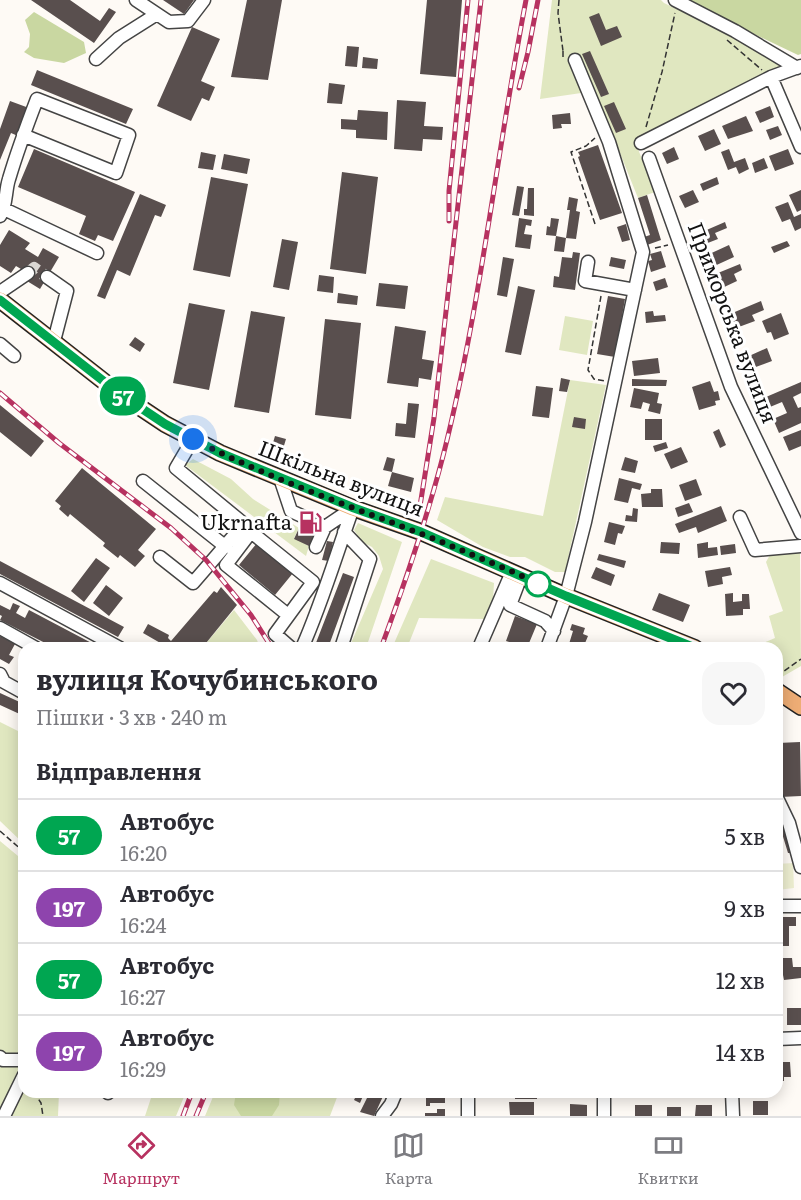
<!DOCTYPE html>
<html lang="uk">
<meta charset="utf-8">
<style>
:root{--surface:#fff;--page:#f7f7f7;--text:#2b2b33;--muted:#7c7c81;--line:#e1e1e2;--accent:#b73260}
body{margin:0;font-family:Literata,serif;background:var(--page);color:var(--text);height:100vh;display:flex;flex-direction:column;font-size:22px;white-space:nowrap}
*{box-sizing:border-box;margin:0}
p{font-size:20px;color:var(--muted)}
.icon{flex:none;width:33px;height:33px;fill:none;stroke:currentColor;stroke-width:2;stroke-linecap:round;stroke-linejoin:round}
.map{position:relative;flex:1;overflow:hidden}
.side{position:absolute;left:18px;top:642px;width:765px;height:456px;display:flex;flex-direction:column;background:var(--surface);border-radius:18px;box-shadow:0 3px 15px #0003}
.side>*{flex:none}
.badge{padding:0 12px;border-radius:20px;font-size:21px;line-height:39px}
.you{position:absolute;width:30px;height:30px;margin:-15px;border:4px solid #fff;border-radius:50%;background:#1a73e8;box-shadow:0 0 0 9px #1a73e833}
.map>.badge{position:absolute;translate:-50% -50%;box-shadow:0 0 0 3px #fff}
h2{padding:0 18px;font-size:22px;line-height:54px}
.round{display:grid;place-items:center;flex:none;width:63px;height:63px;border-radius:18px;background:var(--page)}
.summary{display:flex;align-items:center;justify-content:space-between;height:102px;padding:0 18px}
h1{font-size:28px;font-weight:700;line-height:45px}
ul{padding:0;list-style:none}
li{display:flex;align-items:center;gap:18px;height:72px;padding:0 18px;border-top:2px solid var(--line)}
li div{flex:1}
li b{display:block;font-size:22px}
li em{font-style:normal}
li .badge{min-width:66px;font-weight:700;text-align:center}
.menu{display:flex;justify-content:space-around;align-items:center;height:84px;border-top:2px solid var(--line);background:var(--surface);font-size:16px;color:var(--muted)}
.menu a{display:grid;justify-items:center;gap:3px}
.menu .selected{color:var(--accent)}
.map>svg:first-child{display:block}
</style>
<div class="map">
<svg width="801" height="1116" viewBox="0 0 801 1116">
<rect width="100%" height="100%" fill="#fefaf5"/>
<path fill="#e0e7c0" d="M552,0H661L664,3L725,32L787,66L723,94L638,137L636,144L655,192L638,198L595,91L540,99Z
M565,316L593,321L587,355L559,350Z
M570,380L606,385L565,572H555L525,557H510L483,547L437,520L445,497L543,516Z
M193,459L231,479L253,499L299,528L294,538L309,546L306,556L185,465Z
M358,523L402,542L366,648H349L383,569L379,556L372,547L362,542L354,530Z
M800,551L801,666L782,677L777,674V648H751L775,638L769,616L783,611L766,562L771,553Z
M431,559L494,583L493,600L485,619L419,618L407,648H392Z
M234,610L257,640L260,648H202Z
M0,722L24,734V844L0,821Z
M0,841L24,861V1057L0,1110Z
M24,1087V1092H59L58,1116H9Z
M153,1092H186L176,1116H145Z
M215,1092H339L330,1116H205Z"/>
<path fill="#c9d7a1" d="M683,0H801V54L798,55Z
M34,12L84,42L86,53L64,63L34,58L24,52L29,47L30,34L25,20Z
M236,1092H280L279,1105L272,1116H241L234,1105Z"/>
<path fill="#eeefd1" d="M793,863L794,888L777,890V864Z"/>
<path fill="#594f4e" d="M31,0H70L100,21L109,8L116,12L94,43Z
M163,0H194L184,14Z
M247,0H282L268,80L231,77Z
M427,0H462L456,77L420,74Z
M599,13L606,30L617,26L622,37L601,46L589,17Z
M192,27L220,39L201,81L215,87L209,101L202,98L191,121L157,106Z
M347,46L359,47L357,67L345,66Z
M590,51L609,94L601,97L582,54Z
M363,57L378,59L377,69L362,68Z
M37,70L133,109L126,124L31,85Z
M329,83L345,85L342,104L327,103Z
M397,100L426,102L424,126L443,127L442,140L423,139L422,151L394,149Z
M10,101L29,108L18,136L11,133L0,160V129Z
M614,102L626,129L616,133L604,106Z
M770,106L774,117L760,123L755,112Z
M358,110L388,112L387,140L356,138V130L341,129V119L357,120Z
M570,113L571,124H561L562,128L553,129L552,115Z
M746,116L753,131L728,139L722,126Z
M778,126L782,135L770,140L766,130Z
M714,129L721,144L705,151L698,136Z
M598,145L622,213L600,220L578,157L580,156L578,152Z
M674,147L679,159L667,164L662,153Z
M34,149L135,192L113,241L98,235L95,241L79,234L86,216L18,187Z
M729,149L734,162L745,158L749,169L739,174L736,167L728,170L721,152Z
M788,149L794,164L775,171L769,156Z
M201,152L216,155L213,170L198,168Z
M224,154L250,159L247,174L221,169Z
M764,158L768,168L755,173L752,163Z
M342,172L378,177L366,274L330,269Z
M211,177L248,184L230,277L193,270Z
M717,177L719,184L703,191L700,184Z
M517,186L524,187L519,216L512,215Z
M528,188H534V216L524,215V209H527Z
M693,190L699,202L685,208L679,196Z
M801,190V210L797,212L789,195Z
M140,194L166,205L161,217L155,215L130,276L117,270L105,299L97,296Z
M647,195L661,240L647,245L644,237L650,235L638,198Z
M569,197L578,199L576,211L580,212L576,239L566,238L564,252L554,251L556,236L546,235L547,226L550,227L551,218L559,219L556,236L566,238L570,210H567Z
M788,202L794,217L801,214V228L795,231L790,219L782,222L775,207Z
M519,218L532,220L531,226L526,225L524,234L532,235L530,249L515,247Z
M725,222L727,228L715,233L718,239L700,246L695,235Z
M626,224L630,240L622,242L617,227Z
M9,230L30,243L25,249L38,257L43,248L59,257L40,289L27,281L31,275L16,266L11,273L0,266V245Z
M282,239L298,242L289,290L273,287Z
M787,241L790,246L774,253L771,247Z
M729,245L734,257L710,268L705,256Z
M661,251L666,267L651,272L648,261L652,260L650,254Z
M573,252L580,253L575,290L553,287L554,276L559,277L562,257L572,258Z
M503,257L514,259L507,297L497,295Z
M611,257L626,260L624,269L609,266Z
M740,264L742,270L734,274L737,281L720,289L713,275Z
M319,275L334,277L333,293L317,291Z
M665,278L668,287L656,291L653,282Z
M379,283L408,286L405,309L376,306Z
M518,286L535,290L521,355L505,352Z
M338,293L358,296L357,305L337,303Z
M608,296L625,299L615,357L597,354Z
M761,301L764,310L752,315L755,321L736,328L730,314Z
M189,303L225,310L209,390L173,383Z
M251,311L285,317L269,413L234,407Z
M653,311L654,316L665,315L666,321L646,323L645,312Z
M781,313L789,334L774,340L771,332L767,333L762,321Z
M325,319L361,323L351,419L315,415Z
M395,326L426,331L422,359L434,361L431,380L419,378L418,387L387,383Z
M135,337L145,344L140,352L129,345Z
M767,348L772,361L753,368L749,356Z
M658,358L660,373L634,376L632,361Z
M561,378L570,380L567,392L559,391Z
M632,379L667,380L666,386H632Z
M710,381L714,392L718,391L720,400L715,401L716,405L699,410L692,387Z
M801,382V393L793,397L798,408L801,407V423L779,433L773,419L787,413L782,402L770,407L766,397Z
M536,386L553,388L549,418L532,416Z
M634,388L659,393L657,403L662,404L660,414L648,411L650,404L643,402L641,409L630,407Z
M408,403L419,404L415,438L395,436L396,423L406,424Z
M0,405L44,441L31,457L0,432Z
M574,417L586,419L585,429L572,427Z
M645,419H662V440H645Z
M719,429L726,445L720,448L713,432Z
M801,430V446L789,451L783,437Z
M275,436L286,439L283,449L272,446Z
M666,442L668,448L655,452L653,446Z
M681,447L688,462L671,469L664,454Z
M387,457L395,459L392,472L383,470Z
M625,457L638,461L635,473L621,470Z
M82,468L156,529L138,550L145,556L135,567L120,555L118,558L103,546L105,543L70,514L68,517L59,509L61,506L55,501Z
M392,472L414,478L411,492L388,486Z
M619,478L642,484L640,490L632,488L628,503L614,500Z
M696,479L702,495L685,501L679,485Z
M651,489H662L663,507H642L641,494L651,493Z
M689,503L693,512L678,517L675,508Z
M721,506L727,521L698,533L696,527L679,533L675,524Z
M633,508L638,509L637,522L625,521L626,515L632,516Z
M306,513L321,520L309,546L294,539Z
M609,522L625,526L622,534L618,533L615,545L604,542Z
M327,541L333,542L329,561L322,560Z
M661,542L680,543L679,554L660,553Z
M708,542V548L717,547L718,555L698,558L697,544Z
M257,543L293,573L275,595L239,565Z
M735,544L736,553L721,555L720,546Z
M599,554L626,561L624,568L597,560Z
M96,558L110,568L84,602L71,591Z
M0,561L124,627L118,637L0,574Z
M596,567L615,575L611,586L591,578Z
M730,567L732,575L722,577L723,584L708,587L705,571Z
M343,573L354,577L328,648H314Z
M106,585L123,598L109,616L93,603Z
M221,587L237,605L202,648H169L143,633L148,624L169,635L168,638L171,641L214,591L217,593Z
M659,593L690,605L683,622L652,610Z
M733,593V602L742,601V594H749L750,609H743V615L726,616L725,594Z
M13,603L20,606L16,613L25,618L29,610L101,648H55L0,620L2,616L0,615V605L10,610Z
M515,616L537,624L527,648L506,641Z
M572,624L585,628L583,634L588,636L583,648L569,644L573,631L570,630Z
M0,636L15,644L9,655L14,657L9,664L0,659Z
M0,693L24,704V716L0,705Z
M800,742L801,796L780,797L778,743Z
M777,805L793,853H788L777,817Z
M780,917H796V926H789V946H777V926H780Z
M783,958H792L793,967H801V978L784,980L783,975H777V970H783Z
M787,1008H801V1025H787Z
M777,1062H790L791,1077H784V1081H777Z
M358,1092H385L374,1116L360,1112L367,1098L363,1096L360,1103L354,1100Z
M426,1092H445V1103H430V1106H426Z
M515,1092H537V1099H515Z
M753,1101H768V1115H753Z
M509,1102H534V1115H510Z
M570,1104L587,1105V1116H570Z
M635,1105H652V1116H635Z
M696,1105H712V1116H695Z
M667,1107H681V1116H667Z
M437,1109H445V1116H425V1113H437Z"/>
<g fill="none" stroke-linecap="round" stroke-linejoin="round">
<path stroke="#dad7d3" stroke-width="12" stroke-dasharray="12 6" stroke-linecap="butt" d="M28,273L34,268L47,277"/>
<defs>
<path id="minor" d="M136,0L169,22L188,21L204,0
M675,0L735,31L797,68
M96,59L119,38L157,14
M771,77L801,147
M641,143L771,77L801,66
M649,158L731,387L801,533
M4,209L97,253
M0,216C7,205 5,191 9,179C17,152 27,125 37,99L129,135L116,173L23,135
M588,262L585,281L635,290
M47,277L67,291L54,341
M0,292L28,273
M0,344L14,356
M280,478L291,511L304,517
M143,481L226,547
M740,517L755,550L801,546
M319,524L325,527L353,508
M316,547L325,527
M160,557L193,583L244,524L176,468L193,439
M521,576L510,605L545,621L554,631
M0,583L120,648
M288,615L226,565L251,532L313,582L275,634L291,648
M0,628L36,648
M302,648C322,603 336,555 353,508
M341,648L370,559L344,532
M479,648L512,572
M547,648L566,596L585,522L643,252L609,142L575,60
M0,674L4,682L24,693
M777,798L789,823L801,867
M777,906H801
M777,1039L801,1038
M0,1057L3,1060H20L24,1057
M468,1092V1116
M732,1092L733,1116
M108,1093L109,1092
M4,1116L24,1075
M382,1116L391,1104L396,1092
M604,1116V1092"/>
<path id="major" d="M0,300L120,394L165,424L220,453L353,508L421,532L566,596L695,648
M777,691L801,707"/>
</defs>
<use href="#minor" stroke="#444" stroke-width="15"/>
<use href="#major" stroke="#222" stroke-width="18"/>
<path stroke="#333" stroke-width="1.5" stroke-dasharray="6 3" stroke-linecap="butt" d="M559,0L558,13L563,51
M727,40L762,70
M563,51V59
M646,127L662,72L675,13
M595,224L571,152L586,146L595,138
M655,248L668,245
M601,296L588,370L594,379L605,381
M777,676L801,659
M0,831L24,852
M34,1092L41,1103L43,1116"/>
<use href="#minor" stroke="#fff" stroke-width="12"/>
<use href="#major" stroke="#eead75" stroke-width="15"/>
<defs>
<path id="rail" d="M519,88L528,52L538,0
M449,221V191L468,0
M0,393L59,443L171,528L206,560L251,615L272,648
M420,506L434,418L481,0
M381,648C406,580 430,511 447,440C482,295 498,146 526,0
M183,1116L192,1092
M196,1116L206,1092"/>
</defs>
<use href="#rail" stroke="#b73260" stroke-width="5"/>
<use href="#rail" stroke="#fff" stroke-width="3" stroke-dasharray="9" stroke-linecap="butt"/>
</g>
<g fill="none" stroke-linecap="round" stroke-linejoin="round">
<defs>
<path id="line" d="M0,300L120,394L165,424L220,453L354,508L421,532L566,596L695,648"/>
</defs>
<use href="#line" stroke="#fff" stroke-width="14"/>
<use href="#line" stroke="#00a651" stroke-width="9"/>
<path stroke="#111" stroke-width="6" stroke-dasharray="0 10.8" d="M193,439C282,486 383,516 475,556C496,565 518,573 538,584"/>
</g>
<defs>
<symbol id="fuel-bare" viewBox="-9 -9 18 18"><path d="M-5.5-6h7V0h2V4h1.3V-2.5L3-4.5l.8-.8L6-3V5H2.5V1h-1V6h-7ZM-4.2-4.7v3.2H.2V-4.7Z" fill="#b73260" stroke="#fff" stroke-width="2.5" paint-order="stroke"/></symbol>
</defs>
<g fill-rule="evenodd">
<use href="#fuel-bare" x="294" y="506" width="33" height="33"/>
</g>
<circle fill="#fff" stroke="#00a651" stroke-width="3" cx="538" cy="584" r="12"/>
<g text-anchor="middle" stroke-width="6" stroke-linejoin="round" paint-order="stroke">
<g font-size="21" fill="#111" stroke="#fff">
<text transform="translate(732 323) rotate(69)" y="7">Приморська вулиця</text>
<text transform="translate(341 479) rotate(21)" y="7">Шкільна вулиця</text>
</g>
<g font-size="21" fill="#111" stroke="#fff" text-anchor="end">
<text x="292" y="530">Ukrnafta</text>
</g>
</g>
</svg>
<div class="you" style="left:193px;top:439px"></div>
<b class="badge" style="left:123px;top:396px;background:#00a651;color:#fff">57</b>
<section class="side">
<div class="summary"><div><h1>вулиця Кочубинського</h1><p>Пішки · 3 хв · 240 m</p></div><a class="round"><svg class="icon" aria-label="heart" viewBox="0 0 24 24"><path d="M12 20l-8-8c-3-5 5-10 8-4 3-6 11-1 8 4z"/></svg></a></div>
<h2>Відправлення</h2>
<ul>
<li><span class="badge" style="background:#00a651;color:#fff">57</span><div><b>Автобус</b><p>16:20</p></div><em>5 хв</em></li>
<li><span class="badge" style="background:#8e44ad;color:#fff">197</span><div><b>Автобус</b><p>16:24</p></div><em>9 хв</em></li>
<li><span class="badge" style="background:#00a651;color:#fff">57</span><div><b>Автобус</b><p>16:27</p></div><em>12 хв</em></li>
<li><span class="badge" style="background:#8e44ad;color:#fff">197</span><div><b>Автобус</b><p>16:29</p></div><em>14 хв</em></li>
</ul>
</section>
</div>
<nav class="menu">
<a class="selected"><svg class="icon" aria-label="directions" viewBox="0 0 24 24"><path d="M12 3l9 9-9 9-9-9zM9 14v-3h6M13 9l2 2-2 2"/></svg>Маршрут</a>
<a><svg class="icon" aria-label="map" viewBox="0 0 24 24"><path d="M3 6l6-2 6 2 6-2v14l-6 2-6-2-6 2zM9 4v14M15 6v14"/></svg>Карта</a>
<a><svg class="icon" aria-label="tickets" viewBox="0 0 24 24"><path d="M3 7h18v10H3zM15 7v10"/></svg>Квитки</a>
</nav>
